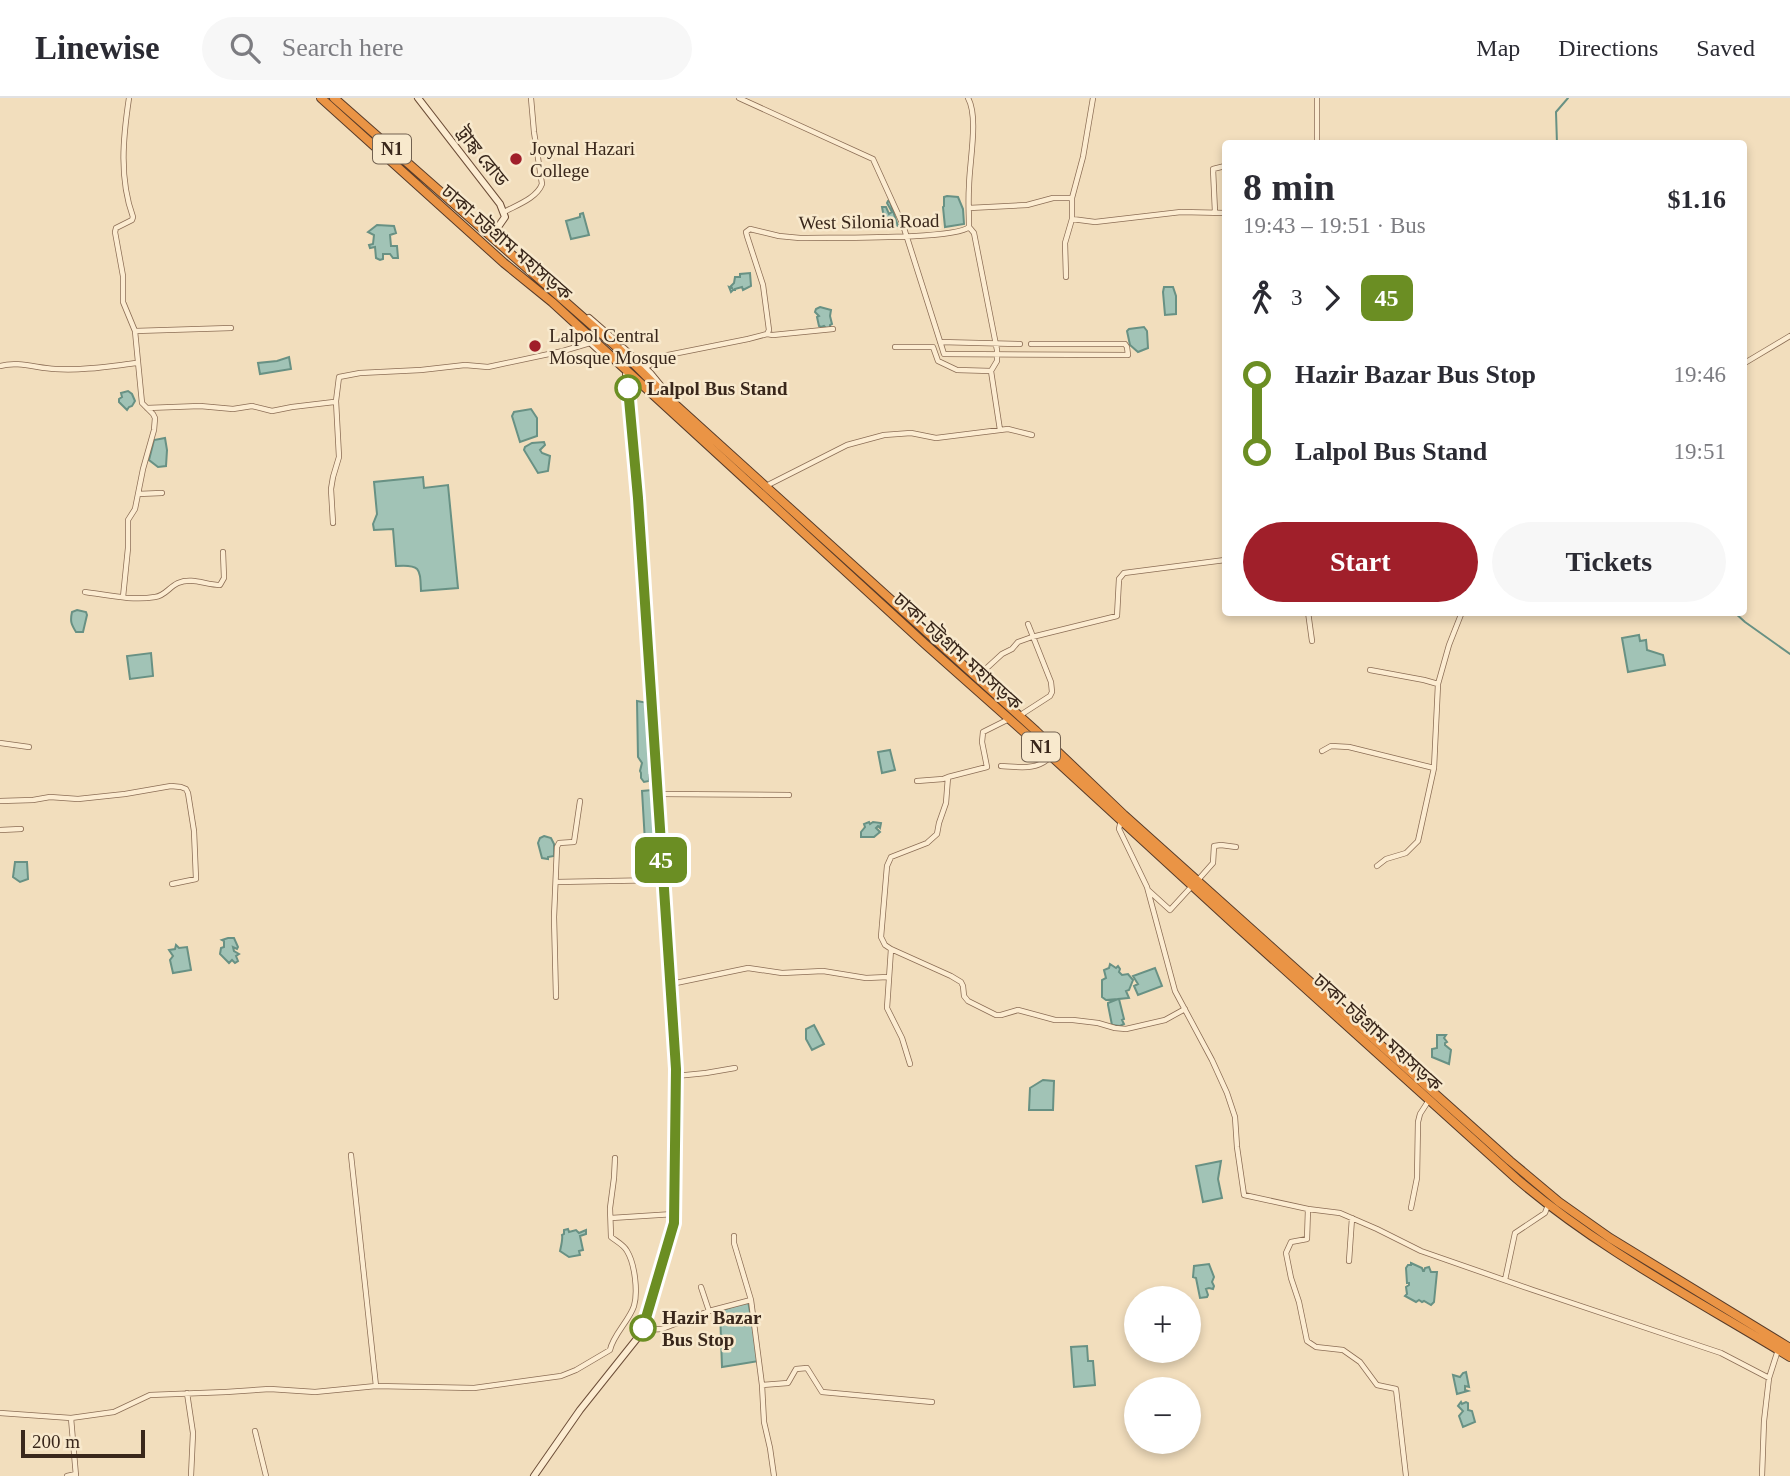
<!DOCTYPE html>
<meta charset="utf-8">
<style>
:root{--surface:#fff;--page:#f7f7f7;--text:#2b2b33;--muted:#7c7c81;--line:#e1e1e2;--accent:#a01f2a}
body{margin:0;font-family:"Times New Roman","Noto Sans Bengali",serif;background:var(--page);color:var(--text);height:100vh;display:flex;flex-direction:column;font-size:26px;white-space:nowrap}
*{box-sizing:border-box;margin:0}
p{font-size:23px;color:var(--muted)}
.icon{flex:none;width:38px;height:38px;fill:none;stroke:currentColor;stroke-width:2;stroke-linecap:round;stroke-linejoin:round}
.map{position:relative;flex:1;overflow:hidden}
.side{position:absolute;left:1222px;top:42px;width:525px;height:476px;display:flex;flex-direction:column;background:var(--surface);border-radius:7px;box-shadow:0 4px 10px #0003}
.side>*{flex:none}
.badge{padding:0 14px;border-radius:10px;font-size:24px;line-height:46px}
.buttons{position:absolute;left:1124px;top:1188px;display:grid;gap:14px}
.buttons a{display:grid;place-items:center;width:77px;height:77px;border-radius:50%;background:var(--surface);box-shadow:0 4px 10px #0003;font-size:35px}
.scale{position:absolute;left:21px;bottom:18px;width:124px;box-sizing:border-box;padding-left:7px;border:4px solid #39271b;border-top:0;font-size:19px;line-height:24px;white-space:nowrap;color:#39271b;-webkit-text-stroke:5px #f8e9cd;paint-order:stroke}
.map>.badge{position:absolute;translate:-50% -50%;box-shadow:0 0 0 4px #fff}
.legs{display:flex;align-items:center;gap:10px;height:77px;padding:0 21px;font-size:23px}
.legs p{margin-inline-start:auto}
.head{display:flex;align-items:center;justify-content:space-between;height:119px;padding:0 21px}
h1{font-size:38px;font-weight:700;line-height:52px}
.action{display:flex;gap:14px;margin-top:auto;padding:14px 21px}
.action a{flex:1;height:80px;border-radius:42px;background:var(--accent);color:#fff;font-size:28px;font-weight:700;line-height:80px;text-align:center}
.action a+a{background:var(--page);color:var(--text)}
ul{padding:0 21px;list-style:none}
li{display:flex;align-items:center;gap:24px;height:77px;font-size:26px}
li i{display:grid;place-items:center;width:10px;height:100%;margin:0 9px;background:currentColor}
li i::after{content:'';width:18px;height:18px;margin:-9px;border:5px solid;border-radius:50%;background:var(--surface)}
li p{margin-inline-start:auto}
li:first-child i{background:linear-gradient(#0000 50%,currentColor 0)}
li:last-child i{background:linear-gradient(currentColor 50%,#0000 0)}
header{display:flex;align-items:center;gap:42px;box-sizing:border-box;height:98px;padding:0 35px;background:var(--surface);border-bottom:2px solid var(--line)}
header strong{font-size:33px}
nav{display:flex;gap:38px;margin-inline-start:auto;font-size:24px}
.search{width:490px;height:63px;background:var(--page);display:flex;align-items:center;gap:18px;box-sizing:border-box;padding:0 24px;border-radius:38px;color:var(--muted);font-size:26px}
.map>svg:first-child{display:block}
</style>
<header>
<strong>Linewise</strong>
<div class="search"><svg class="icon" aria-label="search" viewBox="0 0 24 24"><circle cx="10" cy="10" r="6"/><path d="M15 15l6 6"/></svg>Search here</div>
<nav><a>Map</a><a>Directions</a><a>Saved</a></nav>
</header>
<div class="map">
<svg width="1790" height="1378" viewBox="0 0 1790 1378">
<rect width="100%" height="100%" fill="#f2debd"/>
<path fill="#a1c3b6" stroke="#689184" stroke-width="2" d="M947,98L958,99L963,111L964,126L945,129L943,109L944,108V99Z
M888,103L890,104L898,128H890L885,125L882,109H886L889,116L892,114L887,105Z
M583,115L589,137L571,141L566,123L580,119V116Z
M377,127L394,128L396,135L390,137L391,148H397L398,160H393L390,156H383V161L380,162L376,160L375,149L370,150L369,147L373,146L374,137L368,134Z
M750,175L751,188L743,192L742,189L735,191V192H733L731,194L729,189L732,190L731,188L734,185L735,179H740V176Z
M1164,189H1173L1176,198V216L1165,217L1163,194Z
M820,209L831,212L830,218L832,226L830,227V230L827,231L824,228L821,229L819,228L817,219L819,218L815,214L816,211Z
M1144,229L1147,233L1148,250L1138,254L1130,247L1127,233L1129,231Z
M289,259L291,271L260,276L258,265L277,263Z
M128,293L132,296L135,303L132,308L129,309L127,312L119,304V301L122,299L121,295Z
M531,311L537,320V338L520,344L512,318L514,314Z
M165,340L167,352L166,368L158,369L149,362L154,342Z
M544,344L545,347L540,352L542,355L550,358L548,373L538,375L524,352L525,349L532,345Z
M423,379L424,390L448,387L458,490L421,493C420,471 421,466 396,468L393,431L374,432L373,426L377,416L374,384Z
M77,512L86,514L87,517L83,534H76C71,526 70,523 72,514Z
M1639,537L1640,543L1646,542L1647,552L1663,557L1665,567L1628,574L1622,540Z
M151,555L153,578L130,581L127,558Z
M637,603L648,605L652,677H649V683L644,684L641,680V675L640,673L642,665L638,659Z
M890,652L895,672L882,675L878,654Z
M652,692L657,759L652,763L646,761L642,693Z
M869,724L870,726L873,724L881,725L880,730L878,728L876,730L880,734L874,739H861V734L865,729L864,726Z
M544,738L551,740L554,746V758L548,759V761L542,760L538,745L540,740Z
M15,764H27L28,781L20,784L13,779Z
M228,840H234L238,849L237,851L233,849L234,853L239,856L236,858L238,863L235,865L232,862L229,865L220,856L221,850L224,849V843L222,842Z
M176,847L179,850L187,849L191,872L173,875L170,862L173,858L169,852L175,851Z
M1110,866L1116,870L1118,868L1120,871L1119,874L1122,877L1128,876L1133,882L1129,892L1126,893L1129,900L1119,901L1124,921L1122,922L1124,926L1120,928L1112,927L1108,907V905L1118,901L1106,902L1102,899V882L1106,880L1104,872L1109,870Z
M1155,870L1162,888L1138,897L1134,888L1138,886L1133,878Z
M814,927L824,946L812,952L806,941V931Z
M1437,937H1446L1444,940L1447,944L1445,945V947L1451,952L1449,966L1432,959V951L1437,950Z
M1043,982L1054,983L1053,1012H1029L1030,990Z
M1221,1063L1218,1081L1222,1100L1203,1104L1196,1068Z
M568,1131L569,1134L576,1132L579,1135L586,1132V1136L580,1138L583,1152L579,1153L580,1157L569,1159L560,1153C561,1148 563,1141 562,1137L564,1136V1132Z
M1411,1165L1422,1170L1423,1173H1424L1425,1170L1429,1169L1431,1174H1437L1434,1204L1431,1207L1424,1203L1422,1204L1419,1202L1416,1204L1405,1198L1407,1196L1406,1189L1409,1187V1185H1407L1406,1170L1408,1167H1411Z
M1209,1166L1214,1179L1212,1184L1214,1188L1213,1191L1209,1190L1206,1191L1208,1197L1207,1199L1200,1200L1196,1180L1193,1179L1194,1168Z
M748,1203L759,1263L722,1269L720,1213Z
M1087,1248L1088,1263H1093L1095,1287L1074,1289L1071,1249Z
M1466,1274L1469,1289L1465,1288V1292L1468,1293L1457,1296L1453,1277L1460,1279L1463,1275Z
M1461,1304L1462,1306L1466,1304L1468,1305V1312L1472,1313L1475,1324L1463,1329L1459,1318L1463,1313L1458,1308Z"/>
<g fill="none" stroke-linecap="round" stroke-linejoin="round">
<path stroke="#689184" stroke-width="2" d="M1557,46L1556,14L1568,0
M1734,514L1745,524L1790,556"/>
<defs>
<path id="street" d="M739,0L873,61L903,127L944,256L1128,257L1127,249L1125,246H1031
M1317,46V0
M969,110L1027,107L1053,100H1072
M504,114C517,107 537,100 542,86L534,34L531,0
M1215,114L1213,71L1225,68
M1072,121L1095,124L1181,114L1225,115
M969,129L974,135L997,252V263L991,273L1000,332
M1066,179L1065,145L1072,121V100L1083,59L1093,0
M135,233L231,230
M767,236L773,237L833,231
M940,244L1020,246
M895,249H933L938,263L957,272L991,273
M1743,266L1790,238
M0,268C17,263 37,270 55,271C82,273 111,268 137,265
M644,270L668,257L748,241L767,236L769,232L763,187L747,138L746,134L750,131L779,138L800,140C828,139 955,142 969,129C969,116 968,102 969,89C969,66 979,19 968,0
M147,310L200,308L233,311L252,308L272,313L292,309L334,304L336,303L339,279L360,275L421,272L465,267L488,269L563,253L590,245
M766,388L847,347L884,337L911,335L936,340L1008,331L1032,337
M138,396L162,395
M333,425L331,391L333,379L339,359L336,303
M85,494C108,497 132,503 155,499C165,498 169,489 178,485C192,479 206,487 220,487L224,480L223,454
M123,499L128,450V422L135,411L143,371L154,332L155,320L153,316L142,305L135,233L123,204V178L115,134L116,130L132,122L133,119C119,80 123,40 129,0
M1308,514L1312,543
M1370,572L1424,582L1438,586
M977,579L1002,556L1012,551L1018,544L1032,539L1117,518L1119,481L1124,475L1225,462
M1019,618L1050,598L1052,594L1051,584L1028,526
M1009,621L983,634L982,644L987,669L948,679L946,705L939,725L937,736L927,745L891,759L887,768L881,839L885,847L891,851L951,878L961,884L963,888L964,898L968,903L996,917H1001L1018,912L1055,922H1073L1098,925L1115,930L1126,931L1165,922L1185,911
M0,645L29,649
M1322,653L1331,648L1349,649L1434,670
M1001,668C1019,669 1038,673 1051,658
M917,683L943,681L948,679
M659,696L789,697
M0,703L33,702L50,699L78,701L125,696L171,688L181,689L186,691L188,695L194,733L196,781L172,786
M1121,722L1119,731L1147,789L1175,893L1212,962L1227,995L1235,1019L1237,1049L1244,1097L1308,1111L1340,1115L1377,1131L1421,1153L1533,1192L1721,1255L1769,1280
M0,732L21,731
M1377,768L1386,761L1406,755L1418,743L1434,670L1438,586L1449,547L1462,514
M1198,782L1213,765L1214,748L1221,747L1236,749
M556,784L663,782
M1148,792L1170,812L1192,788
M891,851L887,910L902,940L910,966
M671,886L748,870L782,875L823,873L866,880L888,879
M556,899L554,819L557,749L559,745L574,744L580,703
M676,978L706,975L735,970
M351,1057L376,1288
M1411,1110L1417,1080L1418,1024L1420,1016L1429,1002
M1308,1111L1307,1141L1291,1144L1286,1155L1291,1180L1299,1204L1307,1243L1316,1249L1343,1252L1360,1264L1377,1287L1396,1291L1406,1378
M611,1120L674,1116
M734,1138V1145L751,1202L762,1287L764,1324L770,1350L774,1378
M1349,1163L1352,1120
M1505,1182L1515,1135L1545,1115L1548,1107
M701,1189L709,1213L751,1202
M644,1232L662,1231L709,1213
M762,1287L788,1285L796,1271L807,1270L822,1294L932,1304
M187,1295L193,1335L191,1378
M0,1315L71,1320L114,1314L150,1297L226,1294L270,1291L315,1294L376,1288L474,1290L561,1278L576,1272L610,1252C613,1237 629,1223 634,1208C638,1194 635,1166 627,1153C624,1147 616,1143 611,1139L610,1110L614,1080L615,1060
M71,1320L76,1378
M255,1333L266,1378
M67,1378L76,1376
M1762,1378L1764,1323L1769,1280L1778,1252"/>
<path id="secondary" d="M418,0L500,106L505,119L491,139
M589,220L612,240
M576,231L604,257
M623,250L650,275L664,292
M534,1378L580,1312L643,1233L674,1125L676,971L661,764L659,696L636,373L626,277"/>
<path id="highway" d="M321,0L504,165L552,204L925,546L1051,658L1233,825L1517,1081C1600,1152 1697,1202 1790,1259
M334,0L620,252L669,301L1036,633L1124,717L1510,1063L1559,1104L1610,1140L1790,1250"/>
</defs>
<use href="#street" stroke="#8b6d55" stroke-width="6"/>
<use href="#secondary" stroke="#6d4e38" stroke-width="8"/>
<use href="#highway" stroke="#583c2a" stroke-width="10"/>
<use href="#street" stroke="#fcecd1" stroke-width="4.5"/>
<use href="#secondary" stroke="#fcecd1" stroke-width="6"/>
<use href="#highway" stroke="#ea9445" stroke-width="8"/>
</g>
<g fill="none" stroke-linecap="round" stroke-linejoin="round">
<defs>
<path id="line-1" d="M628,290L638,400L676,971L674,1125L643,1230"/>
</defs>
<use href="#line-1" stroke="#fff" stroke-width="16"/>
<use href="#line-1" stroke="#6b8e23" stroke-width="10"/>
</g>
<g fill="#a01f2a" stroke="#f8e9cd" stroke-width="2.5">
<circle cx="516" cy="61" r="7"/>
<circle cx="535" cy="248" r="7"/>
</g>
<g fill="#fff" stroke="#6b8e23" stroke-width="3.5">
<circle cx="628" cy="290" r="12"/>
<circle cx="643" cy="1230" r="12"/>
</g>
<g text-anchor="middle" stroke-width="5" stroke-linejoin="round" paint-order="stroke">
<g fill="#f8e9cd" stroke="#726150" stroke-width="2">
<rect x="373" y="36.5" width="38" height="29" rx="5"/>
<rect x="1022" y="634.5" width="38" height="29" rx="5"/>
</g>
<g font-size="18" font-weight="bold" fill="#39271b">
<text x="392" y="57">N1</text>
<text x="1041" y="655">N1</text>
</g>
<g font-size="19" fill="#39271b" stroke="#f8e9cd" text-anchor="start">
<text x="530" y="57">Joynal Hazari<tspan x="530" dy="22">College</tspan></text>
<text x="549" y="244">Lalpol Central<tspan x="549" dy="22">Mosque Mosque</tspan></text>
</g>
<g font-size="19" fill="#39271b" stroke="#f8e9cd">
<text transform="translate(483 58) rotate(51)" y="7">ট্রাঙ্ক রোড</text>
<text transform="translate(869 123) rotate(-1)" y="7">West Silonia Road</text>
<text transform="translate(507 144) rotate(41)" y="7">ঢাকা-চট্টগ্রাম মহাসড়ক</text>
<text transform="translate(958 553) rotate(42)" y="7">ঢাকা-চট্টগ্রাম মহাসড়ক</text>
<text transform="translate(1378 934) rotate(42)" y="7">ঢাকা-চট্টগ্রাম মহাসড়ক</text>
</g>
<g font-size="19" font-weight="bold" fill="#39271b" stroke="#f8e9cd" text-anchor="start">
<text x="647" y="297">Lalpol Bus Stand</text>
<text x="662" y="1226">Hazir Bazar<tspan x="662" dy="22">Bus Stop</tspan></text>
</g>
</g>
</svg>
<div class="buttons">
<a>+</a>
<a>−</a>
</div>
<div class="scale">200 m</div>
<b class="badge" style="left:661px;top:762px;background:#6b8e23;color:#fff">45</b>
<section class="side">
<div class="head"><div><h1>8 min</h1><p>19:43 – 19:51 · Bus</p></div><b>$1.16</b></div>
<div class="legs"><svg class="icon" aria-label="walk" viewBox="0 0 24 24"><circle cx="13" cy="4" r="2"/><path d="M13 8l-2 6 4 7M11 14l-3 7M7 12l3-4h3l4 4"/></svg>3<svg class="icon" aria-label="forward" viewBox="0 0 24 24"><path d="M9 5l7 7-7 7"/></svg><b class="badge" style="background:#6b8e23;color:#fff">45</b></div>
<ul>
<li><i style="color:#6b8e23"></i><b>Hazir Bazar Bus Stop</b><p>19:46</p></li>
<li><i style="color:#6b8e23"></i><b>Lalpol Bus Stand</b><p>19:51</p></li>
</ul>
<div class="action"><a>Start</a><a>Tickets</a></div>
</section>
</div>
